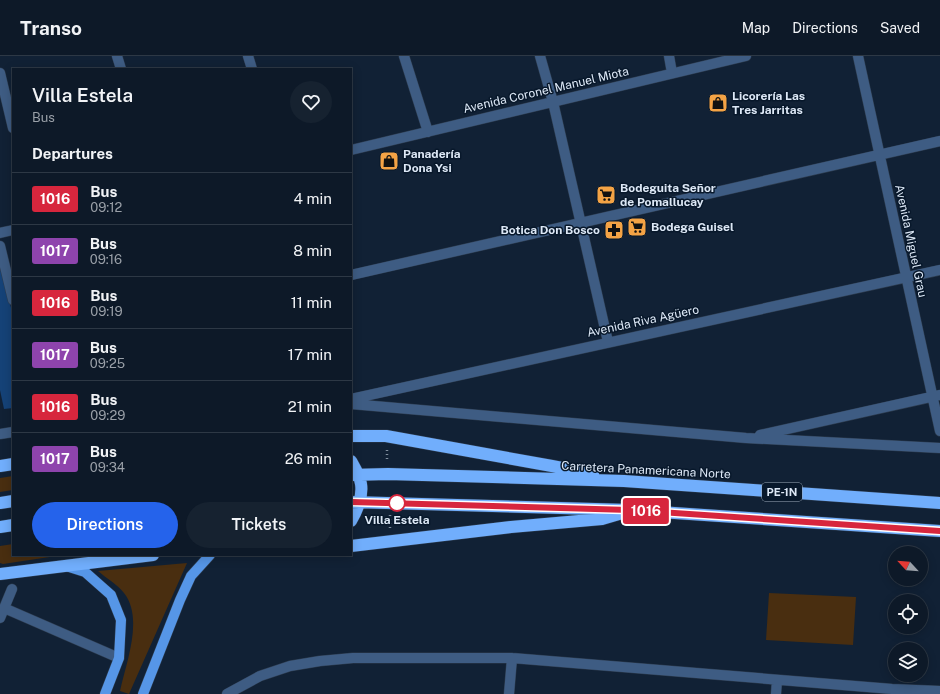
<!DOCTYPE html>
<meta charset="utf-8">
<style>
:root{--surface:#0d1928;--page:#162230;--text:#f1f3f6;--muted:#9aa0a8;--line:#2d3845;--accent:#2563eb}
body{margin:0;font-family:"Public Sans",sans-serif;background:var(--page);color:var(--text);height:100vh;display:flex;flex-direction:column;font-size:15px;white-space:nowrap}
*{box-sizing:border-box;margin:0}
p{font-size:13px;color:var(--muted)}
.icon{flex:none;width:22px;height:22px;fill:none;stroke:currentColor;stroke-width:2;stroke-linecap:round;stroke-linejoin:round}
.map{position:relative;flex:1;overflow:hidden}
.details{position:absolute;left:12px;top:12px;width:340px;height:488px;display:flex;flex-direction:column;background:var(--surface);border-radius:0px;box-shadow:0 2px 10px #0003,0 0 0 1px var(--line)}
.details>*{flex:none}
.badge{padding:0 8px;border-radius:3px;font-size:14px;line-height:26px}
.needle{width:26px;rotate:296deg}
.buttons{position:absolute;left:888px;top:490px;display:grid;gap:8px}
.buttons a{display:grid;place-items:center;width:40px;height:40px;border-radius:50%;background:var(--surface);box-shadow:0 2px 10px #0003,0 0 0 1px var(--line);font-size:20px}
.map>.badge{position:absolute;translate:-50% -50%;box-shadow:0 0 0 2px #fff}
h2{padding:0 20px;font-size:15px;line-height:36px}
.round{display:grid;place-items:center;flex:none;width:42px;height:42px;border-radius:21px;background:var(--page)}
.headline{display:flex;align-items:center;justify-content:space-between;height:68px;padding:0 20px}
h1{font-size:19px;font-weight:600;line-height:30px}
.action{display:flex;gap:8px;margin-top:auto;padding:8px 20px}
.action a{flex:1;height:46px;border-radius:24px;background:var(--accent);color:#fff;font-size:16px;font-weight:600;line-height:46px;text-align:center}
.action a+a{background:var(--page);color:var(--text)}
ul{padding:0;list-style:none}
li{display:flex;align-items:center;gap:12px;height:52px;padding:0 20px;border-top:1px solid var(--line)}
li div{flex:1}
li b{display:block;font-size:15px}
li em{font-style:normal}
li .badge{min-width:44px;font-weight:700;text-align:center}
header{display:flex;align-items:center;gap:24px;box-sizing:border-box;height:56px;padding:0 20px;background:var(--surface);border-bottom:1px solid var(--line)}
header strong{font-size:19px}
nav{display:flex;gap:22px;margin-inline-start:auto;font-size:14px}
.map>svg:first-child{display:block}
</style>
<header>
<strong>Transo</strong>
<nav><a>Map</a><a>Directions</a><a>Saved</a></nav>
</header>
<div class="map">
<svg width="940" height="638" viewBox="0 0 940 638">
<rect width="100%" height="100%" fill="#112135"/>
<path fill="#492e10" d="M13,420V434L0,436V422Z
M13,488V499H63L3,508L0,507V490Z
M187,507L129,638L120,635C126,607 144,562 124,537C117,528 106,522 98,515Z
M769,537L856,541L853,589L766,584Z"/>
<path fill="#154277" d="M0,206L13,260V352L4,353L0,334Z"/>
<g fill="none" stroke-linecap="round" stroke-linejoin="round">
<defs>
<path id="street" d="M117,0L121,13
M248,0L252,13
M404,0L428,76
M540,0L553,46L608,286
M669,0L672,17
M858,0L940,375
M0,17L13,72
M351,94L746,0
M0,177L13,174
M0,190L13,244
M351,219L940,85
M351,343L940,214
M351,348L746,382L940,392
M0,378L13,376
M760,379L940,339
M0,554L4,552L119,602
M0,562L12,533
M227,638L260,620L290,610L320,605L353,602H512L892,633L940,635
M509,638L512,602
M776,638L777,624"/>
<path id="primary" d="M66,510L85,516L111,539L121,564L119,602L105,638
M143,638L180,544L191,520L210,499"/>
<path id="highway" d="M351,380H386L552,410L593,418
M351,405C355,412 360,420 361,428C363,440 357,455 351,465
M0,410L13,408
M351,419L388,418L624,425L940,447
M351,446L630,454L940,475
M0,447L13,445
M0,471L13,469
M351,490L511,471L602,463L619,458
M0,518L153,499"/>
</defs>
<use href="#street" stroke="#2e3d50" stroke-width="11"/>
<use href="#primary" stroke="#2e3d50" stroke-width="11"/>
<use href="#highway" stroke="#2e3d50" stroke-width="13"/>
<path stroke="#808e9e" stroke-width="2.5" stroke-dasharray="1 3" stroke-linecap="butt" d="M387,394V404
M390,459V472"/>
<use href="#street" stroke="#3e5c83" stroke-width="10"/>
<use href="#primary" stroke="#5696e7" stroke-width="10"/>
<use href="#highway" stroke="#71aefc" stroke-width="12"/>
</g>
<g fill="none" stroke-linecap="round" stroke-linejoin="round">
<defs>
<path id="line" d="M351,446L630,454L940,475"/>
</defs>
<use href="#line" stroke="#fff" stroke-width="9"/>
<use href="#line" stroke="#d7263d" stroke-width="6"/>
</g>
<defs>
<symbol id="shop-square" viewBox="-11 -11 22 22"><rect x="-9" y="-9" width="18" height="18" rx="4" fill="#f4a345" stroke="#08182b"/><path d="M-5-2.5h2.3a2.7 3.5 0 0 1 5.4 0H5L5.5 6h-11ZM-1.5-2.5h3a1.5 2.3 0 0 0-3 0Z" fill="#111"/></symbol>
<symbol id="supermarket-square" viewBox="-11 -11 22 22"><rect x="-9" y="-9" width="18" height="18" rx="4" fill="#f4a345" stroke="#08182b"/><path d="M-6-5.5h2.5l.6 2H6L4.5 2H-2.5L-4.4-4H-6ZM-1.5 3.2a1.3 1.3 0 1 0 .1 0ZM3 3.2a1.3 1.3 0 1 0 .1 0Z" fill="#111"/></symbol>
<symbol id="pharmacy-square" viewBox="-11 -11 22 22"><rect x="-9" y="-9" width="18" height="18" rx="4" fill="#f4a345" stroke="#08182b"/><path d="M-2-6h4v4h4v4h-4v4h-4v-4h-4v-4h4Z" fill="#111"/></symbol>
</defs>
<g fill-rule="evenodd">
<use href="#shop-square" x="707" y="36" width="22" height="22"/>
<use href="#shop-square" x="378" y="94" width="22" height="22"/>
<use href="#supermarket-square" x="595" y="128" width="22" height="22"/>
<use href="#supermarket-square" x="626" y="160" width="22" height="22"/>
<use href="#pharmacy-square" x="603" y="163" width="22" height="22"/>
</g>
<circle fill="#fff" stroke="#d7263d" stroke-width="2" cx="397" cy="447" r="8"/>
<g text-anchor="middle" stroke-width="3" stroke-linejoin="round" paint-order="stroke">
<rect fill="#08182b" stroke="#9daab9" stroke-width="1" x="762" y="427" width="40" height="18" rx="3"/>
<g font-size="11" font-weight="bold" fill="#dde8f6">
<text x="782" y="440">PE-1N</text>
</g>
<g font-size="12" fill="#dde8f6" stroke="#08182b">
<text transform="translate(546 34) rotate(-13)" y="4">Avenida Coronel Manuel Miota</text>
<text transform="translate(911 185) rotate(78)" y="4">Avenida Miguel Grau</text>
<text transform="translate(643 265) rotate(-12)" y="4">Avenida Riva Agüero</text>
<text transform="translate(646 414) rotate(3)" y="4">Carretera Panamericana Norte</text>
</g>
<g font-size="12" font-weight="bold" fill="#dde8f6" stroke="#08182b" text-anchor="start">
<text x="732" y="44">Licorería Las<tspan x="732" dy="14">Tres Jarritas</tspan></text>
<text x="403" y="102">Panadería<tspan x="403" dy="14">Dona Ysi</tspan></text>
<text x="620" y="136">Bodeguita Señor<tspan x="620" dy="14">de Pomallucay</tspan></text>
<text x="651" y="175">Bodega Guisel</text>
<text x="600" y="178" text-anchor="end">Botica Don Bosco</text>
</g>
<g font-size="12" font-weight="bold" fill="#dde8f6" stroke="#08182b">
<text x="397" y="468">Villa Estela</text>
</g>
</g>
</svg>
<div class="buttons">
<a><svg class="needle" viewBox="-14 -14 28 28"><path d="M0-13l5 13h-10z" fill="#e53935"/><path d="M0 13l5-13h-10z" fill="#9aa0a8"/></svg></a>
<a><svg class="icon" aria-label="locate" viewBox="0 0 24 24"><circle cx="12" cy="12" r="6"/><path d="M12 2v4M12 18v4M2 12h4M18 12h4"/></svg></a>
<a><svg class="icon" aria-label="layers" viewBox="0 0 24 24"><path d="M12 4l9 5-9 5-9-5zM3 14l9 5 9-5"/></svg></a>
</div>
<b class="badge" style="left:646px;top:455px;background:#d7263d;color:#fff">1016</b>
<section class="details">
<div class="headline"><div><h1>Villa Estela</h1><p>Bus</p></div><a class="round"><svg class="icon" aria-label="heart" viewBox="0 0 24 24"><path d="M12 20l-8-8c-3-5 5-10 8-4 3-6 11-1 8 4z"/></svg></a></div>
<h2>Departures</h2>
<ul>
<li><span class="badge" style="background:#d7263d;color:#fff">1016</span><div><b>Bus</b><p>09:12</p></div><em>4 min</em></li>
<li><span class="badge" style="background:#8e44ad;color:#fff">1017</span><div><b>Bus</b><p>09:16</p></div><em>8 min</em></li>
<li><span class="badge" style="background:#d7263d;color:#fff">1016</span><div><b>Bus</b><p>09:19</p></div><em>11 min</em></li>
<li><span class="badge" style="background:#8e44ad;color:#fff">1017</span><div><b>Bus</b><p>09:25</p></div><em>17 min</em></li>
<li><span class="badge" style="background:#d7263d;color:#fff">1016</span><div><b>Bus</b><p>09:29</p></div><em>21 min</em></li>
<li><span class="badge" style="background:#8e44ad;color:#fff">1017</span><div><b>Bus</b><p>09:34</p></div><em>26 min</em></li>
</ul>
<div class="action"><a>Directions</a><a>Tickets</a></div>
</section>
</div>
